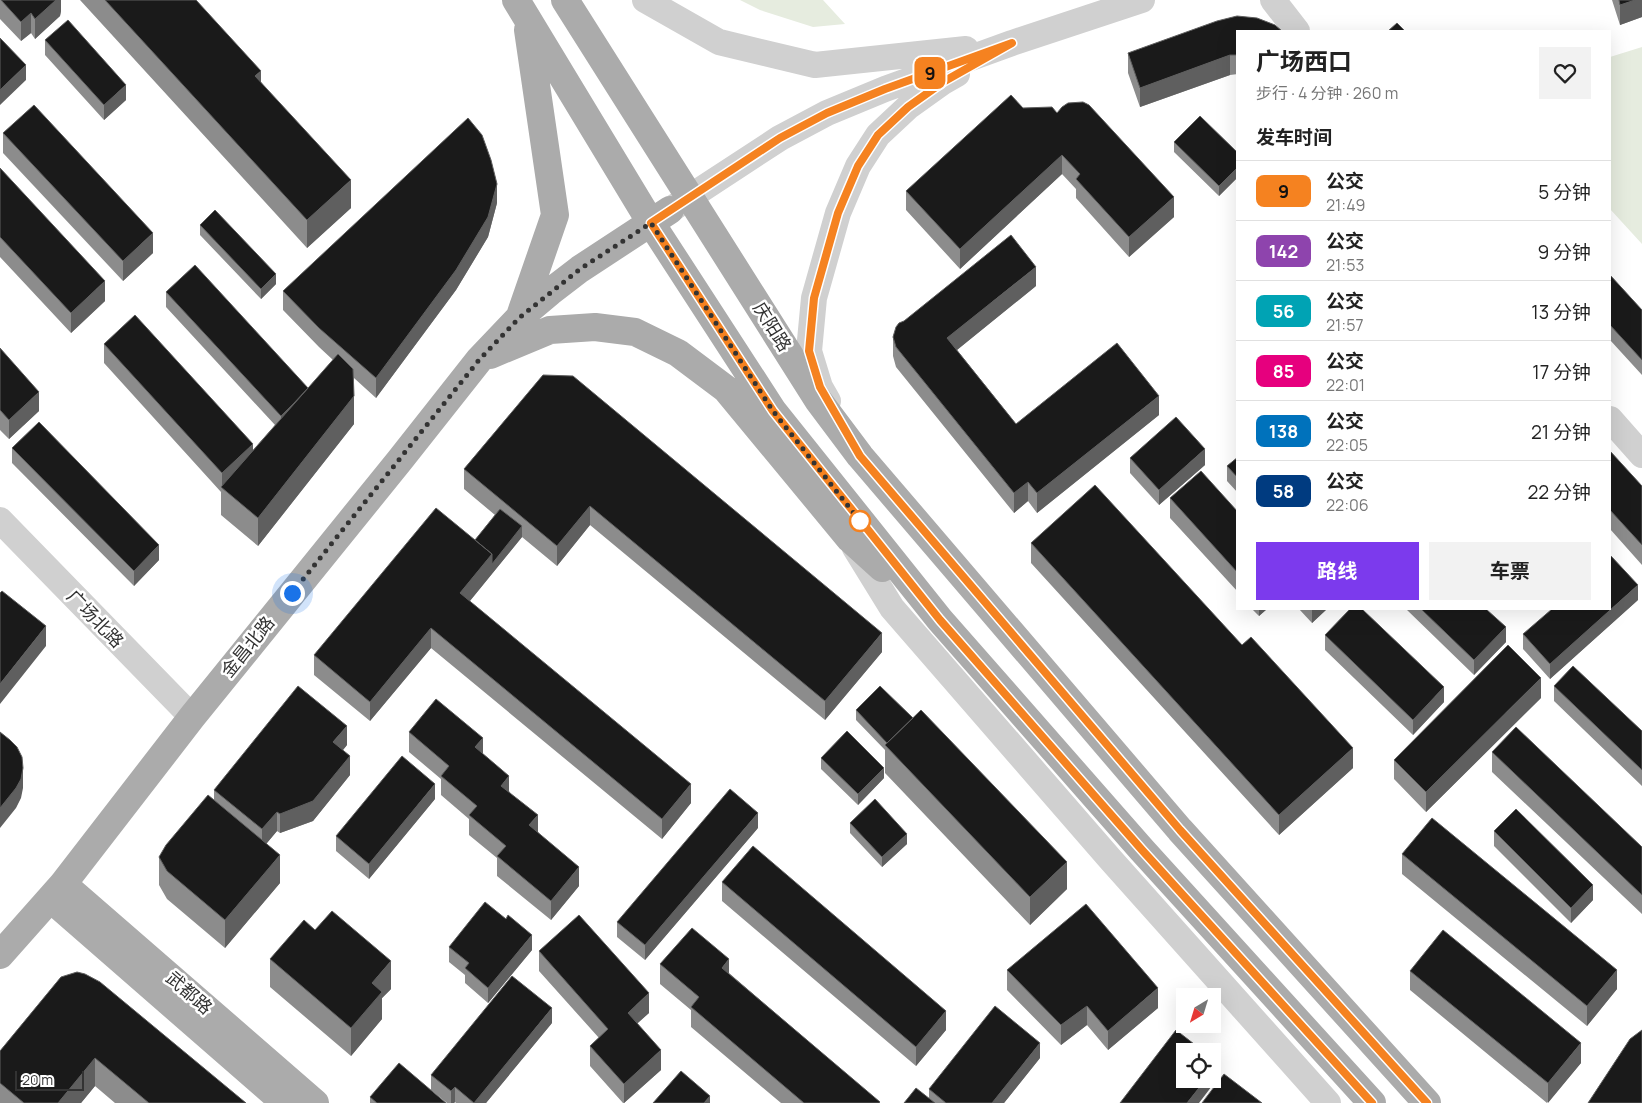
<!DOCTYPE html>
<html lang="zh">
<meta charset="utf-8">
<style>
:root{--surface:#fff;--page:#f2f2f2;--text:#222;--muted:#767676;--line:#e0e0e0;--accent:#7c3aed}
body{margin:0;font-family:Manrope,"Noto Sans SC",sans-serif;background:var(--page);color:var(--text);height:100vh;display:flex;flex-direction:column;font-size:19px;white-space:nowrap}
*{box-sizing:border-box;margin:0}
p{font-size:16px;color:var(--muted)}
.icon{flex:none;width:28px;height:28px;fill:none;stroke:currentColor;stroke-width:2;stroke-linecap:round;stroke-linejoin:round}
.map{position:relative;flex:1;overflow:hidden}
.panel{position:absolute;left:1236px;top:30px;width:375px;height:580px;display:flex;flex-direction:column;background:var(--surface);border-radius:0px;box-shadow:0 5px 20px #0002}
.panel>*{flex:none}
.badge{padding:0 10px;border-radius:8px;font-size:18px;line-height:32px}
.needle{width:32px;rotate:218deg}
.buttons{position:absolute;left:1176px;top:988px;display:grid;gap:10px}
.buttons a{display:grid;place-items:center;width:45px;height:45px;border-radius:0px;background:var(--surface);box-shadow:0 5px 20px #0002;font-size:25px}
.scale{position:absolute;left:15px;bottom:12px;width:69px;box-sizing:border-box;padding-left:5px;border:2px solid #333;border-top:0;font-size:14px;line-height:18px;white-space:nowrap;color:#333;-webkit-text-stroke:4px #fff;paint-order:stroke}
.you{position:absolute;width:25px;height:25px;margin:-12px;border:4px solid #fff;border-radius:50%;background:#1a73e8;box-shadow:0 0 0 8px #1a73e833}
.map>.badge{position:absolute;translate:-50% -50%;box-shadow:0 0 0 2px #fff}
h2{padding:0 20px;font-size:19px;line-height:45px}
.round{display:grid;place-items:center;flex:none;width:52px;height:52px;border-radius:0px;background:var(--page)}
.summary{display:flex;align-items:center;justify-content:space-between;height:85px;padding:0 20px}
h1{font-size:24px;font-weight:700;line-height:38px}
.cta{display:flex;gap:10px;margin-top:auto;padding:10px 20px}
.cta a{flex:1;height:58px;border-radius:0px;background:var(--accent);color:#fff;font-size:20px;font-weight:700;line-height:58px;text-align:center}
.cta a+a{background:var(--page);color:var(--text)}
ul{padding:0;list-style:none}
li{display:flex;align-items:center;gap:15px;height:60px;padding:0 20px;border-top:1px solid var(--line)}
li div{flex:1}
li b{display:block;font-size:19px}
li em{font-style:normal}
li .badge{min-width:55px;font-weight:700;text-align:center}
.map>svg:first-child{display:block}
</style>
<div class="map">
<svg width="1642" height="1103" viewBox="0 0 1642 1103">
<rect width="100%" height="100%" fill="#fff"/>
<path fill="#e6ecdf" d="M740,0H823L845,24L813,27L760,10Z
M1642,47V244L1610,209V57Z"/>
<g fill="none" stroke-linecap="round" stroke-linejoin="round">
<path stroke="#d0d0d0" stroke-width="26" d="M645,0L719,42L815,65L966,49
M1273,0L1297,31
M670,210L780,138L827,113L885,89L1012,43L1142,0
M828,401L820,387L809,351L814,298L838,213L858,166L878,135L908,107L943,82L957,74
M1610,419L1642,455
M0,520L192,717
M855,548L892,608L1111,860L1328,1103"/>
<path stroke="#ababab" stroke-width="28" d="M516,0L651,223L773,411L940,620L1142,850L1372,1103
M565,0L818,400L860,456L1180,830L1427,1103
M520,316L555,215L528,30
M490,355L550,330L595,327L635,332L678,353L726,389L850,539L882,568
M63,884L315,1103
M59,906L285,1103
M0,955L63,884L192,717L400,460L479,360L519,318L550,292L580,269L670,210"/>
</g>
<path fill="#8c8c8c" d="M0,0H61V11L60,16L35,39L31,33L21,41L0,19Z
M80,0H196L261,82L351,208L307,248Z
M1612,0H1642V17L1620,25Z
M1238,31V74L1230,75L1140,107L1128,73V53Z
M45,40L126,100L104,120L45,55Z
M1023,108L1057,113L1174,217L1129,257L1076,198V189L1062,174L960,269L906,210V191Z
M3,133L153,253L123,281L3,153Z
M1174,142L1238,153V177L1219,196L1174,152Z
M0,168L105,301L71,333L0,257Z
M497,203L488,237L456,290L376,398L354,378V424L258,546L221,515V492L104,363V344L253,450L275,425L166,307V292L308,388L333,360L319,347L283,310V291Z
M200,225L276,284L261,299L200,235Z
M1610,275L1642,310V375L1610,340Z
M1036,286L957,350L1016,424L1159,415L1037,513L1028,501L1014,513L896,367L893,356V337Z
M0,348L39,411L9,439L0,430Z
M543,375L882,652L825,720L590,525L557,566L522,537L470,601L691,803L662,839L431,648L370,721L314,675V655L475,540L495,515L464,489V469Z
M12,448L159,560L134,586L12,463Z
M1610,451L1642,486V565L1610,529Z
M1238,457V493L1227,481V466Z
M1130,458L1205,465L1159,505L1130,473Z
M1170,498L1238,512V592L1170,518Z
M1031,543L1353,768L1279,835L1031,563Z
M1638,600L1550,679L1523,649V634Z
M1252,609H1267L1259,616Z
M1299,609H1327L1312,623Z
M1406,609H1486L1506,642L1474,675Z
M1325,635L1444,702L1413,735L1325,650Z
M1554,686L1642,731V786L1554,701Z
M1541,698L1426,812L1394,779V760Z
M856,710L1067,889L1030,925L885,773V750L856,720Z
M409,732L483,754L538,832L579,886L551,920L497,876V858L469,835V819L441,795V779L409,752Z
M347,745L343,750L350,775L313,821L280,833L277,831L266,844L280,883L225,948L167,899L159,885V857L214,800V790Z
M1492,752L1642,847V914L1492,772Z
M821,758L884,778L858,805L821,769Z
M435,799L369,879L336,851V836Z
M850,823L907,844L882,867L850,833Z
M758,828L645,960L617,937V922Z
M1494,831L1593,900L1571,923L1494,846Z
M1402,854L1617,989L1587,1026L1402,874Z
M722,882L946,1030L916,1066L722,901Z
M315,930L391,989L382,998V1019L351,1056L270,987V959Z
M449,947L532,950L488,1003L465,983V975L449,962Z
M539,951L649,1013L637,1023L661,1070L624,1103H623L590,1066V1046L599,1038L539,971Z
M660,964L729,973L880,1103H781L691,1027V1010L660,984Z
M1007,970L1158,1008L1108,1050L1087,1025L1061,1045L1007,990Z
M1410,971L1581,1063L1547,1103L1410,990Z
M61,977L246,1103H115L95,1086L81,1103H0V1051Z
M552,1023L486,1103H456L455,1102L454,1103H447L431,1090V1075Z
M1040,1058L1004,1103H904L929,1098V1089Z
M370,1097L446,1103H370Z"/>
<path fill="#5f5f5f" d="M56,0H61V11L60,16L35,39V19Z
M1635,0H1642V17L1620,25V5Z
M31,13V33L21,41V22Z
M1230,55V75L1140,107V88Z
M26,65V80L0,105V90Z
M261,71V98L255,76Z
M126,85V100L104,120V105Z
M1062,155V174L960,269V249Z
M1238,167V177L1219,196V186Z
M351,180V208L307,248V220Z
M497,184V203L488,237L456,290L376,398V378Z
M1174,197V217L1129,257V237Z
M153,233V253L123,281V261Z
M1036,267V286L947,358V338Z
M276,274V284L261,299V289Z
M105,281V301L71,333V313Z
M309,390L281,431V416Z
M39,392V411L9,439V420Z
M354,396V424L258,546V518Z
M1159,396V415L1037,513V493Z
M253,444V464L222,488V473Z
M1205,449V465L1159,505V490Z
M1028,482V501L1014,513V493Z
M590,506V525L557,566V546Z
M522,526V537L460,613V593L492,554Z
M159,545V560L134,586V571Z
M1638,585V600L1550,679V664Z
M1259,609H1267L1259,616Z
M1312,609H1327L1312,623Z
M46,626V646L0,704V684Z
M1506,627V642L1474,675V660Z
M431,628V648L370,721V702Z
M882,633V652L825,720V701Z
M1541,678V698L1426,812V792Z
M1444,687V702L1413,735V720Z
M347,726V745L333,762V742Z
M483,738V757L475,747Z
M1353,748V768L1279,835V815Z
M350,756V775L313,821L280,833V814Z
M23,768V788L21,798L16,808L0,828V808Z
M884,768V778L858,805V794Z
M509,776V796L501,786Z
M435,784V799L369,879V864Z
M691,784V803L662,839V819Z
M277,812V831L262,849V829Z
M758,813V828L645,960V945Z
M538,815V835L529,825Z
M907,834V844L882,867V857Z
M280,855V883L225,948V920Z
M1067,862V889L1030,925V897Z
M579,867V886L551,920V901Z
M1593,885V900L1571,923V908Z
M532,935V950L488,1003V988Z
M729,959V979L722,968Z
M391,961V989L382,998V1019L351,1056V1028L372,983Z
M1617,970V989L1587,1026V1006Z
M1158,988V1008L1108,1050V1031Z
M649,993V1013L628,1032V1013Z
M1087,1006V1025L1061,1045V1025Z
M552,1008V1023L486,1103H474Z
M946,1011V1030L916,1066V1047Z
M1040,1043V1058L1004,1103H992Z
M1581,1043V1063L1548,1103V1083Z
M661,1050V1070L624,1103V1084Z
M95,1058V1086L81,1103H58Z
M1218,1063V1078L1199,1103H1187L1206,1079H1212V1070Z
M455,1087V1102L454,1103H451V1091Z
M710,1096V1103H704Z"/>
<path fill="#1a1a1a" stroke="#5f5f5f" d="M1,0H56L35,19L31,13L21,22Z
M105,0H196L261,71L255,76L351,180L307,220Z
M1619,0H1635L1620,5Z
M1237,16L1257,18L1275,25L1282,31H1238V55H1230L1140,88L1128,53L1217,21Z
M68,20L126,85L104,105L45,40Z
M1397,23L1405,31H1388Z
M0,38L26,65L0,90Z
M1011,95L1023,108L1052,107L1057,113L1062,107L1068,103L1083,102L1089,105L1174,197L1129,237L1076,179L1080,174L1062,155L960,249L906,191Z
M34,105L153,233L123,261L3,133Z
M1200,116L1238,153V167L1219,186L1174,142Z
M468,118L482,135L491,160L497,184L488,217L456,270L376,378L319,328L283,291Z
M0,168L105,281L71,313L0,237Z
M215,210L276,274L261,289L200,225Z
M1011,235L1036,267L947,338L1016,424L1117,343L1159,396L1037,493L1028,482L1014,493L896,347L893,337L896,327L899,323L904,321Z
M195,265L308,388L294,403L281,416L166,292Z
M1610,275L1642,310V360L1610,325Z
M135,315L253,444L222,473L104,344Z
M0,348L39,392L9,420L0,410Z
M338,354L353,369L354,396L258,518L221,487Z
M543,375L573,376L882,633L825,701L590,506L557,546L464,469Z
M1176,417L1205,449L1159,490L1130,458Z
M39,422L159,545L134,571L12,448Z
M1610,451L1642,486V545L1610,510Z
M1238,457V478L1227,466Z
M1201,471L1238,512V573L1170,498Z
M1095,485L1242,645L1251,637L1353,748L1279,815L1031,543Z
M436,508L492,554L460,593L691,784L662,819L431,628L370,702L314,655Z
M500,509L522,526L492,564V554L475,540Z
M1611,556L1638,585L1550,664L1523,634L1552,609H1610V557Z
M2,591L46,626L0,684V593Z
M1350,609H1362L1444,687L1413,720L1325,635Z
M1421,609H1486L1506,627L1474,660Z
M1508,645L1541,678L1426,792L1394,760Z
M1573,666L1642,731V770L1554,686Z
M298,686L347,726L333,742L350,756L313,801L280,814L277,812L262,829L214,790Z
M880,686L913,718L887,743L856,710Z
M436,699L483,738L475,747L509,776L501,786L538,815L529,825L579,867L551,901L497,856L506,846L469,815L477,806L441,776L449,766L409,732Z
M921,710L1067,862L1030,897L885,745Z
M1516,727L1642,847V895L1492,752Z
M847,731L884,768L858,794L821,758Z
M0,732L10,740L17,747L22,757L23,768L21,779L16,788L0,808Z
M402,756L435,784L369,864L336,836Z
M730,789L758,813L645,945L617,922Z
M208,795L280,855L225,920L167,871L159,857L166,845Z
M875,799L907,834L882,857L850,823Z
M1516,809L1593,885L1571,908L1494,831Z
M1432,818L1617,970L1587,1006L1402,854Z
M753,846L946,1011L916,1047L722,882Z
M485,902L506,919L508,915L532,935L488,988L465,968L469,963L449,947Z
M1086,904L1158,988L1108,1031L1087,1006L1061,1025L1007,970Z
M332,911L391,961L372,983L382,992L351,1028L270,959L304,920L315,930Z
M579,915L649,993L628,1013L661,1050L624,1084L590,1046L608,1029L539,951Z
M692,928L729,959L722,968L880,1102L879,1103H804L691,1007L699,997L660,964Z
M1443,930L1581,1043L1548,1083L1410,971Z
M77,972L85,974L100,982L246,1103H149L95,1058L58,1103H24L0,1083V1051L61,977Z
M512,976L552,1008L474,1103L455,1087L451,1091L431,1075Z
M995,1006L1040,1043L992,1103H946L929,1089Z
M1176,1030L1203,1051H1185V1079H1206L1187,1103H1120Z
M1642,1030V1103H1588L1630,1039Z
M1212,1059L1218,1063L1212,1070Z
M399,1063L446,1103H377L370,1097Z
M681,1071L710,1096L704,1103H653Z
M1224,1074L1262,1103H1202Z
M916,1088L935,1103H904Z"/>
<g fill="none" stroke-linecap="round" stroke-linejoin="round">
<defs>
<path id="line" d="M1372,1103L1142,850L940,620L773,411L651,223L780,138L827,113L885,89L1012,43L943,82L908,107L878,135L858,166L838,213L814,298L809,351L820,387L860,456L1180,830L1427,1103"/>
</defs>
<use href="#line" stroke="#fff" stroke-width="11"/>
<use href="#line" stroke="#f58220" stroke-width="8"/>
<path stroke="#333" stroke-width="5" stroke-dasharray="0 9" d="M292,593L479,360L519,318L580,269L651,223L773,411L860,521"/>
</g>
<circle fill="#fff" stroke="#f58220" stroke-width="2.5" cx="860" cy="521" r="10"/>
<g text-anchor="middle" stroke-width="5" stroke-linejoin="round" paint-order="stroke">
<g font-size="18" fill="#333" stroke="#fff">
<text transform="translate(772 327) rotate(58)" y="6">庆阳路</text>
<text transform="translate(95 619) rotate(46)" y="6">广场北路</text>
<text transform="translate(248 647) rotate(-51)" y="6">金昌北路</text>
<text transform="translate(189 993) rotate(41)" y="6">武都路</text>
</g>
</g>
</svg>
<div class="buttons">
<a><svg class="needle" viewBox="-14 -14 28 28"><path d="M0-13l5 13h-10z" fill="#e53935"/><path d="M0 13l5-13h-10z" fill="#767676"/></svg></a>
<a><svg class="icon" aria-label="locate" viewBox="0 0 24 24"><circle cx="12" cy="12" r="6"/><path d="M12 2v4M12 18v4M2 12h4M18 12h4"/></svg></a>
</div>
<div class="scale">20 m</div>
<div class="you" style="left:292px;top:593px"></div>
<b class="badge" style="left:930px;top:73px;background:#f58220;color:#111">9</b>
<section class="panel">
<div class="summary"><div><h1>广场西口</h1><p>步行 · 4 分钟 · 260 m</p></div><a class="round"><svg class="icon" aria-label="heart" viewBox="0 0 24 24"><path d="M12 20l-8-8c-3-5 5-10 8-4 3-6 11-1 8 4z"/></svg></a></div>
<h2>发车时间</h2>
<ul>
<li><span class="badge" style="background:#f58220;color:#111">9</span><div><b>公交</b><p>21:49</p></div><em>5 分钟</em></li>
<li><span class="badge" style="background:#8e44ad;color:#fff">142</span><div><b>公交</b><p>21:53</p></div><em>9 分钟</em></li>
<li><span class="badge" style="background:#00a3b4;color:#fff">56</span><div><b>公交</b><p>21:57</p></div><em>13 分钟</em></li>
<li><span class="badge" style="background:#e6007e;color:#fff">85</span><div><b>公交</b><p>22:01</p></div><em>17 分钟</em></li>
<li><span class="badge" style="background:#0072bc;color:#fff">138</span><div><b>公交</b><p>22:05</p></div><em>21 分钟</em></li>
<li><span class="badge" style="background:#003b80;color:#fff">58</span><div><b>公交</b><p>22:06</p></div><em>22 分钟</em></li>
</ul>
<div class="cta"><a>路线</a><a>车票</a></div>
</section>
</div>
